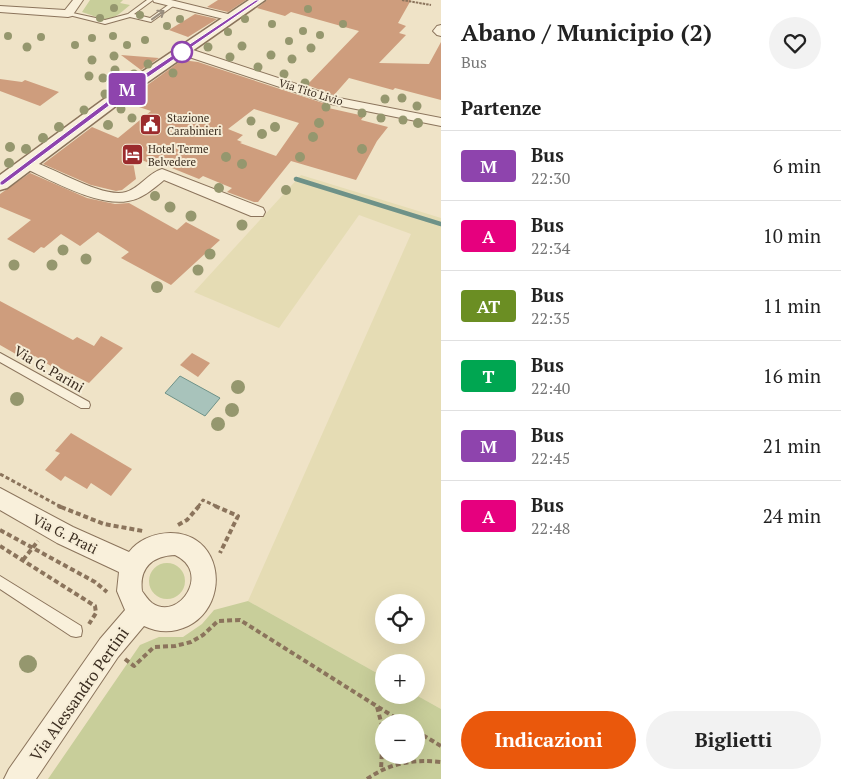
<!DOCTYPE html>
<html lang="it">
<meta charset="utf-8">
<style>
:root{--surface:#fff;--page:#f2f2f2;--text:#222;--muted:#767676;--line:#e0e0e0;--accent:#ea580c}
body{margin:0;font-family:"PT Serif",serif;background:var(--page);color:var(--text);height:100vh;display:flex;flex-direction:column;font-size:19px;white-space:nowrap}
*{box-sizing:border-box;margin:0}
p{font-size:16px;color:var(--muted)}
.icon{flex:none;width:28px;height:28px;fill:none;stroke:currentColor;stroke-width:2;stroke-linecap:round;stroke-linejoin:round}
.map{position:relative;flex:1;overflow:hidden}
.sheet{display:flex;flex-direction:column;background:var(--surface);width:400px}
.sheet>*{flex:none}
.badge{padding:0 10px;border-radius:4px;font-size:18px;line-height:32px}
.tools{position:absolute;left:375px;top:594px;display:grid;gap:10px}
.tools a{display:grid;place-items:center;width:50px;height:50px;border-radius:50%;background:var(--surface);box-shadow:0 5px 20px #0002;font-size:25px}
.map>.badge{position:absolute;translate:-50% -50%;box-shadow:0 0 0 2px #fff}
h2{padding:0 20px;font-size:19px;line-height:45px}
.round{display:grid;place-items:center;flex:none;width:52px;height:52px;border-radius:26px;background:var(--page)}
.head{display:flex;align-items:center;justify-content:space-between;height:85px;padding:0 20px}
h1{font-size:24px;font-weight:800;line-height:38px}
.cta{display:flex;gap:10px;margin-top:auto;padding:10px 20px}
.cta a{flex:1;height:58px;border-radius:30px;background:var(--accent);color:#fff;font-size:20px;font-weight:800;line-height:58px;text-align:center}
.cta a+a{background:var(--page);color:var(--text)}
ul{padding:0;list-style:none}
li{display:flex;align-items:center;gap:15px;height:70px;padding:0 20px;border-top:1px solid var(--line)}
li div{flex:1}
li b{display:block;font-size:19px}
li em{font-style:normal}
li .badge{min-width:55px;font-weight:700;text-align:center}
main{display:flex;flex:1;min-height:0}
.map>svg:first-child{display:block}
</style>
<main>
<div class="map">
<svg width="441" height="779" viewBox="0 0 441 779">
<rect width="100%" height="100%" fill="#efe3c7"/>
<path fill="#e5dcb4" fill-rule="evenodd" d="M301,175L441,218V709L416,695V662H384V677L248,601L411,234L359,215L279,328L194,292ZM384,602H416V635H384Z"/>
<path fill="#c8ce9a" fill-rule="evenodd" d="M90,0H123L120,3L130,5C108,24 108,21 82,12Z
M149 581a18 18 0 1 1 36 0a18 18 0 1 1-36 0Z
M248,601L384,677V695H416L441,709V779H48L140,645L159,637H183L202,624L214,610ZM416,722V755H384V722Z"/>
<path fill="#a8c3bb" stroke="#6e9288" d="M180,376L220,398L205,416L165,393Z"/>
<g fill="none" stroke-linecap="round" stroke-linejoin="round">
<path stroke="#6e9288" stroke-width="4.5" d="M296,179L441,224"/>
</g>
<path fill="#ce9d7d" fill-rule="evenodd" d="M218,0H246L228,12L207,7Z
M267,0H411L398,23L406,26L399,33L406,35L379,63L429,64L441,42V100L395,88L393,90L349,78L334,95L307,85L359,31L291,12L285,16L257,8Z
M195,14L217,19L188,37L169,30Z
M121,55L159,58L141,70Z
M182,60L198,62L326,104L324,107L364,116L361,120L388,127L377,141L356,180L291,161L258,202H254L227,192L232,188L203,176L199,179L152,160L149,163L132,156L136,179L122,190L116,191L91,185L43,164L92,127L118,138L151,111L124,102ZM254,109L299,123L276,156L240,143L242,142L237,140L243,135L228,129Z
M0,79L22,82L25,80L59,92L40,106L0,91Z
M30,173L87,198L115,204L129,203L177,230L186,222L220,240L171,285L121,258L129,252L98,232L80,246L61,234L44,248L41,247L34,253L7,239L31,220L0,207V194Z
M0,301L73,340L77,337L94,346L101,336L123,348L89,383L56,366L54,368L35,356L28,361L0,345Z
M192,353L210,363L198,377L180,365Z
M71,433L132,469L111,496L91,483L87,489L65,476L61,481L45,470L60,453L55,451Z"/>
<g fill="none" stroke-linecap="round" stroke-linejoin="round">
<defs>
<path id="service" d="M147,0H153L134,14L150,18L171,3L176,4L151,22L130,17L105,24L65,14L68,12L105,20L128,14Z
M0,353L89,402L90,405L89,408H81L0,362Z
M0,576L81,626L82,631L81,636L76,637L71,636L0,589Z"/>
<path id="minor" d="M73,0H83L72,16L68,17L0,12V6L65,10Z
M153,0H171L236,16L238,18L232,21L154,2Z
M441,25V36L437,35L433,31L437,26Z
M184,47L339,98L441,118V126L331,104L180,54L178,51L180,48Z
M27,160C52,166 102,199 126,192C140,188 148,173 162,169L263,208L265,212L263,216H251L164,180C153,189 142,199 128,201C97,207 49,179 22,167L20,164L22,161Z
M0,488L73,527L129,552C145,531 184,525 204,547C225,571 217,612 188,626C173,633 159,633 144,626L118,657L36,779H4L9,769L100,639L125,610L117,591L119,572L57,543L0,510ZM175,555C212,572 179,622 152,603C148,600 145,595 142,591C139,568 152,556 175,555Z"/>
<path id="tertiary" d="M249,0H265L145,84L7,188L0,190V175L133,78Z"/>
</defs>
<use href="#service" stroke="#8b745c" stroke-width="2"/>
<use href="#minor" stroke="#8b745c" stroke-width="2"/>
<use href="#tertiary" stroke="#8b745c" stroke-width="3"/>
<path stroke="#8b745c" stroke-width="2" stroke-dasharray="2.5 1" stroke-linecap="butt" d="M402,0L431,5"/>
<path stroke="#8b745c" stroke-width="3" stroke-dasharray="4 2.5" stroke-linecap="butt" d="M0,474L61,507
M198,507L203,500L218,507"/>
<path stroke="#8b745c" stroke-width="4" stroke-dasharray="5 3" stroke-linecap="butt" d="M58,506L61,507
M215,506L238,516L220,553
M61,507L104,524L143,531
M178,525L187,520L199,506
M0,530L95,582L107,592
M0,546L95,606L96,613L89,624
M23,560L38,541
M125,659L134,666L154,647L175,646L191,642L203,635L218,621L240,620L402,722
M377,707L383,729L381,770
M416,731L441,746
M367,779C390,763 413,759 441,762"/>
<use href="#service" fill="#f9f0db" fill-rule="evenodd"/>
<use href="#minor" fill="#f9f0db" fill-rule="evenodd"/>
<use href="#tertiary" fill="#f9f0db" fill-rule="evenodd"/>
</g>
<g fill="#95976e">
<circle cx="114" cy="8" r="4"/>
<circle cx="308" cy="9" r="4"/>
<circle cx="140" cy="15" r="4"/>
<circle cx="100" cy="18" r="4"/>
<circle cx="180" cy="19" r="4"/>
<circle cx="245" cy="19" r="4"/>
<circle cx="272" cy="24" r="4"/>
<circle cx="343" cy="24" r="4"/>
<circle cx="167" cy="26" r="4"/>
<circle cx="303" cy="31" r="4"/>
<circle cx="228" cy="32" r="4"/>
<circle cx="320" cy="35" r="4"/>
<circle cx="8" cy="36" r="4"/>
<circle cx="113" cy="36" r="4"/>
<circle cx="41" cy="37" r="4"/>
<circle cx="92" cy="38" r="4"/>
<circle cx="145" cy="40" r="4"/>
<circle cx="289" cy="41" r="4"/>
<circle cx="75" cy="45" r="4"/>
<circle cx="127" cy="45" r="4"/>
<circle cx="242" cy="46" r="4.5"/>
<circle cx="27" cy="47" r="4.5"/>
<circle cx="208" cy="47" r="4.5"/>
<circle cx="311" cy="48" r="4.5"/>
<circle cx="271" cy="55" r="4.5"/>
<circle cx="114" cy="56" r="4.5"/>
<circle cx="230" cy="57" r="4.5"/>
<circle cx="292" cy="59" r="4.5"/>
<circle cx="92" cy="60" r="4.5"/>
<circle cx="148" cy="64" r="4.5"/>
<circle cx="258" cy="67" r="4.5"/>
<circle cx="115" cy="70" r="4.5"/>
<circle cx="173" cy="73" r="4.5"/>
<circle cx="134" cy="74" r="4.5"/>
<circle cx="284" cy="74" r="4.5"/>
<circle cx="89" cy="76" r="4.5"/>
<circle cx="103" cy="78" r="4.5"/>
<circle cx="305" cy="83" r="4.5"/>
<circle cx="117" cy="86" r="4.5"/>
<circle cx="105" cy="94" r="4.5"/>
<circle cx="402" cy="98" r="4.5"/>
<circle cx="385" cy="99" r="4.5"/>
<circle cx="417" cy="106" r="4.5"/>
<circle cx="326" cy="107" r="4.5"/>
<circle cx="121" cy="109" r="4.5"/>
<circle cx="84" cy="110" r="4.5"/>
<circle cx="362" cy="113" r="4.5"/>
<circle cx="132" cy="118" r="4.5"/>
<circle cx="381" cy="118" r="4.5"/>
<circle cx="403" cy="120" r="4.5"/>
<circle cx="251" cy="121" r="4.5"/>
<circle cx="319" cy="123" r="5"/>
<circle cx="418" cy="123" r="5"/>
<circle cx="108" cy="125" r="5"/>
<circle cx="59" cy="127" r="5"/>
<circle cx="275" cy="127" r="5"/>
<circle cx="262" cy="134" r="5"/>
<circle cx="313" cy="137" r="5"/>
<circle cx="43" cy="138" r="5"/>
<circle cx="10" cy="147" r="5"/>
<circle cx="26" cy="149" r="5"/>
<circle cx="362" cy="149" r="5"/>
<circle cx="226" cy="157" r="5"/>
<circle cx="300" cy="157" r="5"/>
<circle cx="9" cy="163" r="5"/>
<circle cx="242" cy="164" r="5"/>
<circle cx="219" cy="188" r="5"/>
<circle cx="286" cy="190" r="5"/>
<circle cx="155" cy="196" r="5"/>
<circle cx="170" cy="207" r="5.5"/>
<circle cx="191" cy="216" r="5.5"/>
<circle cx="242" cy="225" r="5.5"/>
<circle cx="63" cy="250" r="5.5"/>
<circle cx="210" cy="254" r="5.5"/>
<circle cx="86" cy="259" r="5.5"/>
<circle cx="14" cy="265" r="5.5"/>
<circle cx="52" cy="265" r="5.5"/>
<circle cx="198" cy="270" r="5.5"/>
<circle cx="157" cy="287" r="6"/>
<circle cx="238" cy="387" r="7"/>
<circle cx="17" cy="399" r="7"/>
<circle cx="232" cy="410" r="7"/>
<circle cx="218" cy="424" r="7"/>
<circle cx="28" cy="664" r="9"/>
</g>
<defs><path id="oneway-shaft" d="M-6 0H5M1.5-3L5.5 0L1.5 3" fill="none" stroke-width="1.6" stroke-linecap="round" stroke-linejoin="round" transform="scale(1.25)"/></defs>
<use stroke="#9a8e7e" href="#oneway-shaft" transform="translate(158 15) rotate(-36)"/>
<path fill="#8e44ad" stroke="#fff" d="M256,0H260L141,82L3,185H0V182L137,79Z"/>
<defs>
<symbol id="civic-square" viewBox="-11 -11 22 22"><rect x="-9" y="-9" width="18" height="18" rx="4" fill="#9b2b2d" stroke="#f6edd7"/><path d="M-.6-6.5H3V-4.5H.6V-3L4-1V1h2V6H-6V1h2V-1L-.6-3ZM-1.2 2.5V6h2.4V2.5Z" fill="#fff"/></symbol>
<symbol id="hotel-square" viewBox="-11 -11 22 22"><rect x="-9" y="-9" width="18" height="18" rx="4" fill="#9b2b2d" stroke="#f6edd7"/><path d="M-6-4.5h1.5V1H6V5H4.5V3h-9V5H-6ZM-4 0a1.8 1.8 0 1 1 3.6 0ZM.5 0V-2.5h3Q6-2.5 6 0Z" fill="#fff"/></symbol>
</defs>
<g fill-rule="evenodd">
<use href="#civic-square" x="138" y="112" width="25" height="25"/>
<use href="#hotel-square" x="120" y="142" width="25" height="25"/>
</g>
<circle fill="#fff" stroke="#8e44ad" stroke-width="2.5" cx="182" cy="52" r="10"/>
<g text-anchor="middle" stroke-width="4" stroke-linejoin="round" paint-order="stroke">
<g font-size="11" fill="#3b2d20" stroke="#f6edd7">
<text transform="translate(311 92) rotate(17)" y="4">Via Tito Livio</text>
</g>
<g font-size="11" fill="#3b2d20" stroke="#f6edd7" text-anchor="start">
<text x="167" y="122">Stazione<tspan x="167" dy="13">Carabinieri</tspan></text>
<text x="148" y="153">Hotel Terme<tspan x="148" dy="13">Belvedere</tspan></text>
</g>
<g font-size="14" fill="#3b2d20" stroke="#f6edd7">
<text transform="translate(49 369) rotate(30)" y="5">Via G. Parini</text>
<text transform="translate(65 534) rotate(27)" y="5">Via G. Prati</text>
</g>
<g font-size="16" fill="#3b2d20" stroke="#f6edd7">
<text transform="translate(79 694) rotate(-55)" y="6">Via Alessandro Pertini</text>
</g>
</g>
</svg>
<div class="tools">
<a><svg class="icon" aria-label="locate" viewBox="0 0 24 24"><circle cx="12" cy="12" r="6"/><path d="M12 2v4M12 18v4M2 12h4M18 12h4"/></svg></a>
<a>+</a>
<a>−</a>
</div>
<b class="badge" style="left:127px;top:89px;background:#8e44ad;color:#fff">M</b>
</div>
<section class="sheet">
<div class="head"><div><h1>Abano / Municipio (2)</h1><p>Bus</p></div><a class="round"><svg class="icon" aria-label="heart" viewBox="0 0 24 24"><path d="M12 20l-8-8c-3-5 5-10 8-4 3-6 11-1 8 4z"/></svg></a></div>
<h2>Partenze</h2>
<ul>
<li><span class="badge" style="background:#8e44ad;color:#fff">M</span><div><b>Bus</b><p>22:30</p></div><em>6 min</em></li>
<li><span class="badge" style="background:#e6007e;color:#fff">A</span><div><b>Bus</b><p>22:34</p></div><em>10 min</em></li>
<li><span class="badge" style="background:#6b8e23;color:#fff">AT</span><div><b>Bus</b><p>22:35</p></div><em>11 min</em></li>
<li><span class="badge" style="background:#00a651;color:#fff">T</span><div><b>Bus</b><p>22:40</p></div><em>16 min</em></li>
<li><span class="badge" style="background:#8e44ad;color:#fff">M</span><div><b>Bus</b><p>22:45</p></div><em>21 min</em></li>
<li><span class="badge" style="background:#e6007e;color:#fff">A</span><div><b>Bus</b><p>22:48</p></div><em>24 min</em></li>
</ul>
<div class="cta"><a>Indicazioni</a><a>Biglietti</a></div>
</section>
</main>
